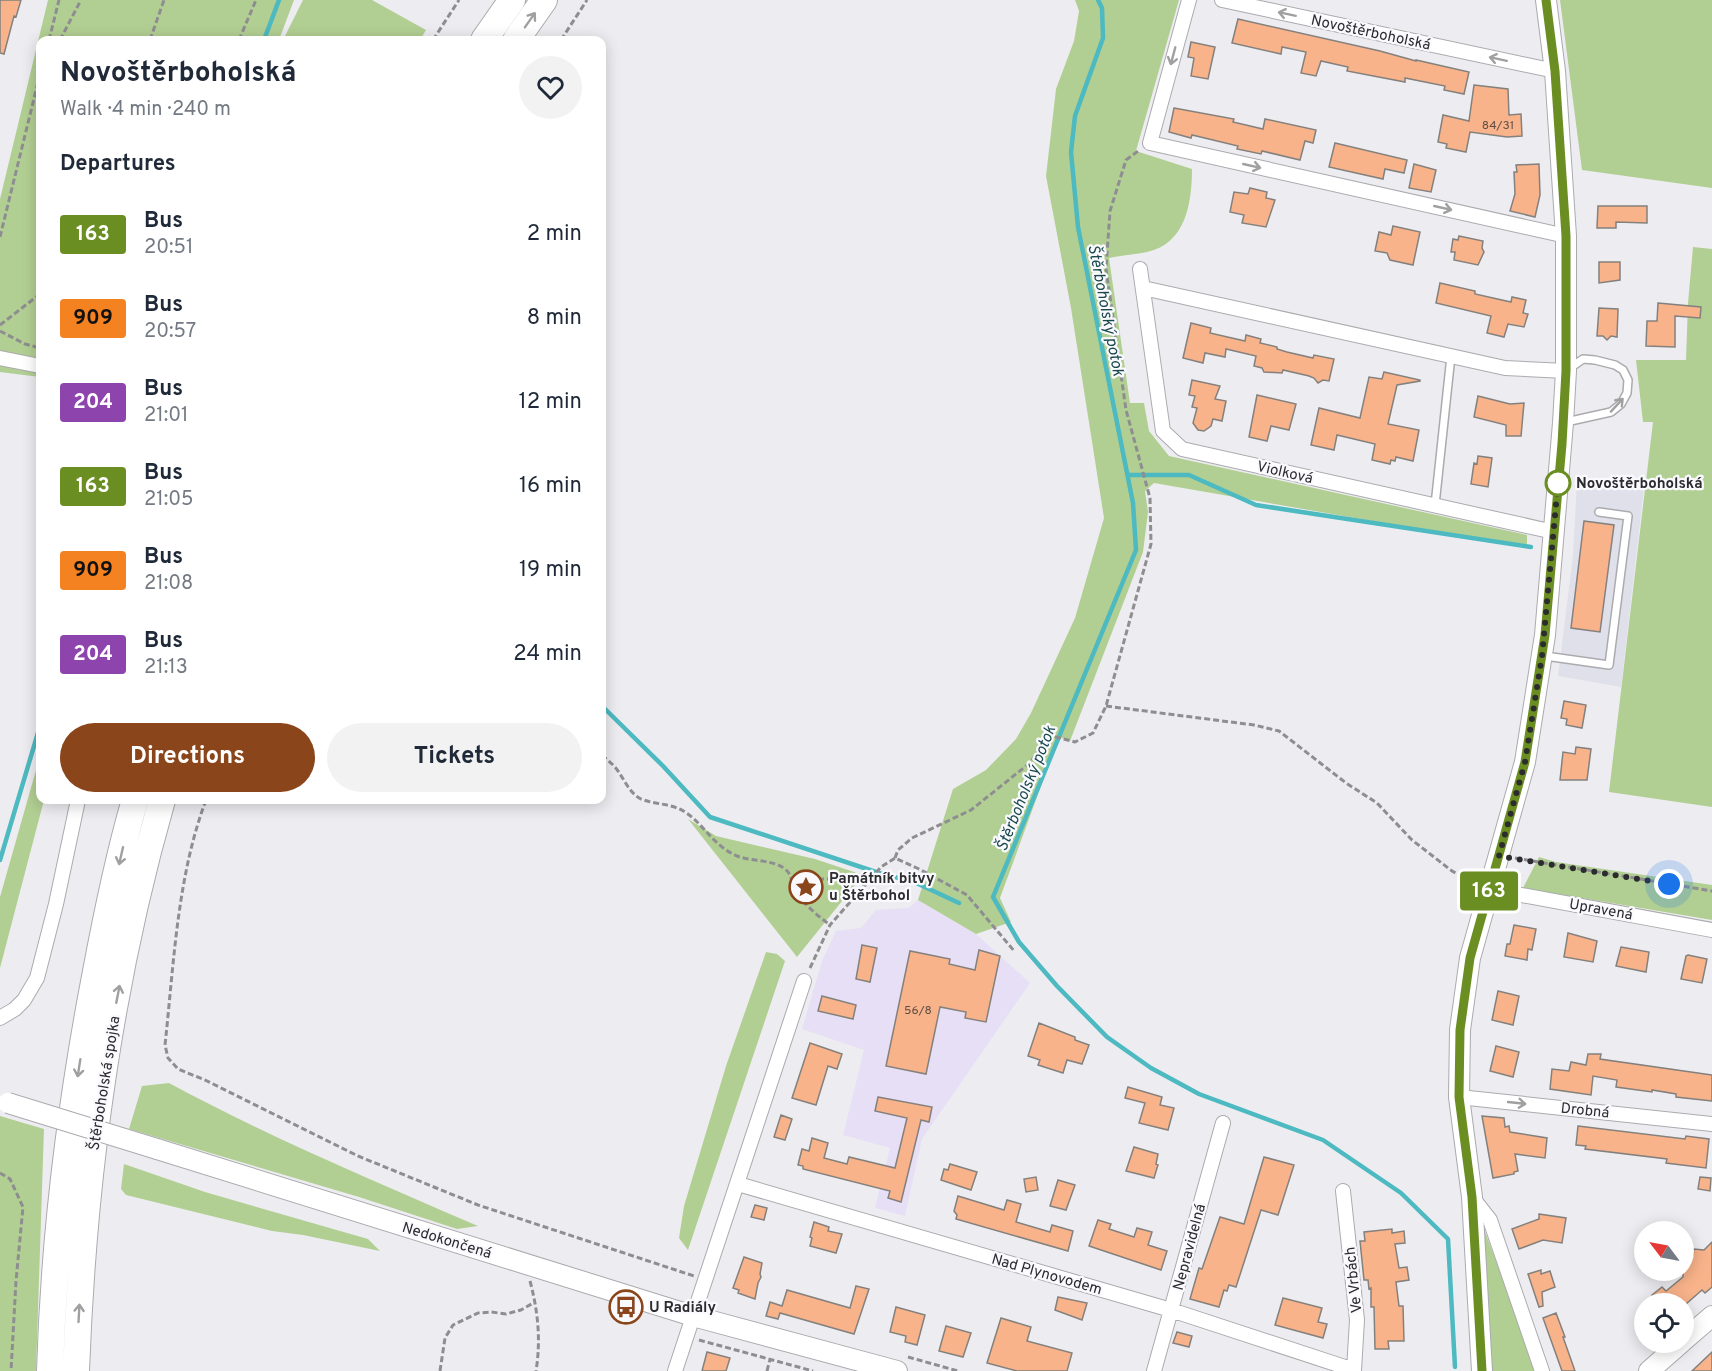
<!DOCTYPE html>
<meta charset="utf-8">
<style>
:root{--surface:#fff;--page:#f2f2f3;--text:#1f2937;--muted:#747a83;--accent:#8a451b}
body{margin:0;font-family:Overpass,sans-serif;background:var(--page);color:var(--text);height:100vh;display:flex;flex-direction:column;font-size:22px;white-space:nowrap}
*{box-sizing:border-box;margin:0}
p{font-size:20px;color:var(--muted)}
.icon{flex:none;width:33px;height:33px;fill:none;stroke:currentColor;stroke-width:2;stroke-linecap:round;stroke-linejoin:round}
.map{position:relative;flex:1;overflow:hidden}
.details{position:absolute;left:36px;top:36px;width:570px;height:768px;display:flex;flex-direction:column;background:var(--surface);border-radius:12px;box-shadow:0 3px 15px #0003}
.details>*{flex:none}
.badge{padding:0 12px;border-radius:4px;font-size:21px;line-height:39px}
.needle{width:39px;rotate:302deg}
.controls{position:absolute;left:1634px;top:1221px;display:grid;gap:12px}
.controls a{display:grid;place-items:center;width:60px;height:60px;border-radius:50%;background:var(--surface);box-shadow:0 3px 15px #0003;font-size:30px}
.you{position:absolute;width:30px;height:30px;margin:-15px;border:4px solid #fff;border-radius:50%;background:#1a73e8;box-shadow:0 0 0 9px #1a73e833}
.map>.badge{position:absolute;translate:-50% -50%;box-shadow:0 0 0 3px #fff}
h2{padding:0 24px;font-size:22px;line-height:54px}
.round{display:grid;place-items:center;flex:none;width:63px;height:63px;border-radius:32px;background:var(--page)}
.summary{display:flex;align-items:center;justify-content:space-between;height:102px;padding:0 24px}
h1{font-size:28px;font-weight:700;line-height:45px}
.action{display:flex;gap:12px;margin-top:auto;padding:12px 24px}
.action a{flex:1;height:69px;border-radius:36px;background:var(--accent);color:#fff;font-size:24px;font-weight:700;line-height:69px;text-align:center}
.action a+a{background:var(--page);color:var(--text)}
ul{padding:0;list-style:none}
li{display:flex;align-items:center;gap:18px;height:84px;padding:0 24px}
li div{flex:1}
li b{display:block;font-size:22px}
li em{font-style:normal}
li .badge{min-width:66px;font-weight:700;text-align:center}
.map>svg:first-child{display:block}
</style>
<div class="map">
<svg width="1712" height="1371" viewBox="0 0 1712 1371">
<rect width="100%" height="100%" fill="#ededf1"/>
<path fill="#e0e0eb" d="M1577,481L1644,489L1621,687L1558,676L1573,555Z"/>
<path fill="#e6dff5" d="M918,900L976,934L1030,983L922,1139L905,1216L875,1208L890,1148L843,1135L864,1050L802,1029L822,961L836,931L861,928L876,910L909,908Z"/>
<path fill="#b2cf93" d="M48,0H294L279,40H40V377L0,372V199Z
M303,0H372L426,30L420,40H283Z
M1075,0H1179L1136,151L1192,169C1192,202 1186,244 1147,252C1134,255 1121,255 1109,258L1130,403H1144L1149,431L1169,456L1527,535V548L1154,483L1145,491L1148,512L1143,552L1070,741L1059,737L1000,898L1011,922L976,934L918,900L953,789L986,770L1016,739L1031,713L1075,618L1104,518L1071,308L1046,176L1056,89L1074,41L1079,11Z
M1560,0H1712V188L1582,170Z
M1693,247L1712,249V807L1609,792L1653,422H1643L1636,360H1686L1688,303Z
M40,756V800H44L0,968V897Z
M688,819L716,836L815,859L863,875L797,957Z
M1539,857L1556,862L1712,885V920L1523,888Z
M766,952L777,954L785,961L688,1250L679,1238L684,1206L726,1066Z
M169,1083C269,1137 374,1181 478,1226L457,1229L359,1197L129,1129L142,1086Z
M0,1116L44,1129L36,1371H0Z
M124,1164L205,1192L368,1239L380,1251L303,1235L272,1231L126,1195L121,1189Z
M1481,1221L1537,1371H1491Z"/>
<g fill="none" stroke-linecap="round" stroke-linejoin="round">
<path stroke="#4db9c0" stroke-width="4.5" d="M1098,0L1102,8L1103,38L1075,116L1071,152L1078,227L1133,503L1136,550L993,897L1019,942L1057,986L1107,1037L1151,1068L1199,1094L1323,1140L1401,1193L1448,1239L1455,1367
M264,40L279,0
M1128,475H1189L1256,505L1531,547
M602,706L663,766L710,817L888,876L910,880L959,903
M0,860L40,726"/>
</g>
<path fill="#f9b38a" stroke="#84807d" stroke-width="1.5" d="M0,0H21L16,17L14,16L4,54L0,53Z
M1238,19L1380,51L1416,61V60L1469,72L1464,94L1444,90L1445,86L1405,78V82L1347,71L1348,67L1321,61L1316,76L1301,73L1306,52L1282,47L1281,54L1232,43Z
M1191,42L1215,47L1208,79L1191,76L1194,58L1188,57Z
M1474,85L1508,89L1509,115L1521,114L1522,136L1507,137L1470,132L1466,152L1446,148L1447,144L1438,142L1443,115L1469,121Z
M1174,108L1234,119L1233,122L1263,129L1265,119L1316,130L1313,143L1305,141L1300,160L1262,151L1261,154L1237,149L1238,146L1192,135L1191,138L1169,132Z
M1335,143L1407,160L1404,173L1385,169L1383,179L1329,167Z
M1414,164L1436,170L1431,192L1409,188Z
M1539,164L1540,195L1535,217L1510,211L1515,194L1514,172H1517L1516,165Z
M1250,188L1267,192L1266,198L1275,200L1266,227L1242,223L1244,215L1230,212L1234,192L1248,194Z
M1598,206H1647V223L1616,222V228H1597Z
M1393,226L1420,232L1413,265L1390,260L1387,253L1375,251L1379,232L1391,235Z
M1459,236L1483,241L1482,248L1484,252L1478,265L1454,260L1455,252H1451L1453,239L1458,240Z
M1599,262H1620V280L1599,283Z
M1440,283L1475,291V294L1511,302L1512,297L1526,300L1523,313L1528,314L1524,327L1508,324L1504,337L1487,333L1491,316L1436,303Z
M1658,303L1701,307L1700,318L1675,316V347L1646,346L1647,321H1657Z
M1599,308L1618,309L1617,337L1611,336L1607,340L1603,336H1597Z
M1191,323L1211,328L1210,333L1245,341L1246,335L1261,339L1260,343L1277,347V349L1287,352L1313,358L1314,355L1334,359L1329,381L1323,380L1318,383L1314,378L1309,376L1283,370L1282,373L1264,372L1262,368L1254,366L1256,356L1226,349L1225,357L1205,353L1203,363L1183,358Z
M1384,372L1420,380V381L1397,385L1388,424L1419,430L1413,461L1396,457L1395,461L1391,460L1390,464L1372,460L1375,444L1337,435L1334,450L1311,445L1319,408L1360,418L1369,377L1382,379Z
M1192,380L1220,386L1215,399L1226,401L1222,421L1213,419L1211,426L1204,431L1198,430L1193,423L1197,408L1192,407L1195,396L1189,395Z
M1257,395L1296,404L1289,430L1271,426L1267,441L1249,437Z
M1478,396L1510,404L1524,403L1521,436H1506V425L1474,417Z
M1478,456L1492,458L1488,487L1471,484L1474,463L1477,464Z
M1584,521L1614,525L1600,632L1571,628Z
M1564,701L1586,705L1582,728L1566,725L1567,719L1561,718Z
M1576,747L1591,749L1587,780H1560L1563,752L1575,754Z
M1514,925L1536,929L1532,950L1528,949L1527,960L1505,956L1507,944H1510Z
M1568,933L1597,941L1593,962L1564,957Z
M862,945L877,948L870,982L856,979Z
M1621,947L1649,952L1646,972L1616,966Z
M979,950L1000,956L986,1022L965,1018L966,1012L940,1007L926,1074L886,1066L910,951L950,959L949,964L975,970Z
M1688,955L1707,959L1702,983L1681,979L1686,956Z
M1498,991L1519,996L1513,1025L1492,1020Z
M822,996L856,1005L853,1019L818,1011Z
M1039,1023L1075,1037V1040L1089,1045L1082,1064L1067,1060L1063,1073L1038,1065L1040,1060L1028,1056Z
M810,1043L842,1054L837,1069L828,1066L816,1105L792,1098Z
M1496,1046L1519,1052L1513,1077L1490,1071Z
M1588,1054H1601L1600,1059L1712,1075V1101L1676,1097V1094L1652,1090V1092L1616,1087L1617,1080L1593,1076L1591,1095L1550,1089L1552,1069L1569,1071L1571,1062L1586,1065Z
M1128,1087L1162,1097L1160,1105L1174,1108L1168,1130L1139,1123L1145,1103L1125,1098Z
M878,1097L932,1107L929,1122L921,1120L901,1202L888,1198L890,1191L803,1169V1166L798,1165L802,1149L809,1151L812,1138L828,1143L824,1158L847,1164L849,1157L895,1168L907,1118L875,1111Z
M781,1115L792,1119L785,1140L774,1137Z
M1482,1116L1504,1118L1505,1127L1509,1126L1510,1132L1547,1138L1545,1158L1515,1154L1518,1171L1514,1172V1174L1493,1178Z
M1578,1126L1685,1139L1686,1136L1709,1139L1706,1168L1666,1163L1667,1159L1585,1149L1586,1146L1576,1145Z
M1134,1147L1158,1154L1156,1164L1158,1165L1154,1178L1126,1171Z
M1264,1157L1294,1165L1278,1215L1261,1210L1236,1287L1229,1285L1227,1291L1224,1290L1219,1307L1190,1299L1199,1268L1202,1269L1220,1217L1244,1224Z
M950,1164L977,1172L971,1190L941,1180L944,1169L948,1170Z
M1036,1177L1038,1190L1026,1192L1024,1179Z
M1700,1177L1711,1178L1710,1191L1698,1189Z
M1058,1180L1075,1185L1066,1210L1050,1206Z
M958,1196L1004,1210L1007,1200L1021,1204L1016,1222L1050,1232L1052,1225L1073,1231L1068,1251L956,1219L957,1215L954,1211Z
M755,1205L767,1208L764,1220L751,1217Z
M1539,1214L1566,1218L1562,1243L1543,1240L1519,1249L1512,1229L1539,1219Z
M1098,1220L1111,1224L1109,1229L1134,1237L1137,1228L1152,1232L1148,1245L1167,1251L1161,1270L1089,1246Z
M814,1222L829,1227L828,1231L842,1234L836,1253L810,1246L812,1238L810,1237Z
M1392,1229V1233L1404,1231L1405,1243L1395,1244L1399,1268L1407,1267L1409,1280L1396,1282L1399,1306H1403L1404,1341H1388L1389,1349H1375L1374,1307H1371V1288L1369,1289L1368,1280H1364L1360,1241H1365L1364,1232Z
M1712,1242V1287L1705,1293L1702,1290L1686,1304H1651L1656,1300L1652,1295L1662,1287L1666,1291L1683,1277V1254L1693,1255L1694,1249L1704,1250Z
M744,1257L762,1263L760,1274L761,1277L758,1283L755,1299L738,1293L739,1290L733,1288Z
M1541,1270V1274L1550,1271L1555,1287L1542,1292L1543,1306L1539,1307L1528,1274Z
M856,1286L869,1289L854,1334L780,1313L778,1319L766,1316L770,1302L782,1306L787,1290L850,1308Z
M1058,1297L1087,1303L1082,1320L1055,1310Z
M1283,1298L1322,1308L1318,1322L1327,1324L1323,1338L1275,1325Z
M896,1307L925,1315L917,1345L905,1342L906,1336L890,1332Z
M1556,1313L1565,1337H1563L1575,1371H1562L1543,1318Z
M1001,1318L1031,1327L1027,1341L1072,1353L1067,1371H1017L987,1363Z
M946,1326L971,1333L963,1357L939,1351Z
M1177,1332L1192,1336L1189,1347L1173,1343Z
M707,1352L730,1358L726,1371H702Z
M1712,1352V1371H1692Z"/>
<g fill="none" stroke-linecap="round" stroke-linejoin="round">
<defs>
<path id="lane" d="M1566,422L1611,412L1621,404L1627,393L1628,380L1623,370L1615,365L1595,360L1583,359L1570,368
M1435,505L1451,356
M1545,656L1609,665L1628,516L1599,512"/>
<path id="street" d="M1189,0L1150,143L1566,236
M1222,0L1555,71
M1140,269L1163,431L1182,449L1554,532
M1143,288L1505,368L1566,371
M0,358L40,366
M1489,889L1712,930
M0,1018L15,1009L24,1000L37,978L56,904L78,800
M1459,1097L1712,1124
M738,1184L1171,1310L1354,1370L1357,1320L1343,1191
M1472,1197L1490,1220L1542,1371
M675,1371L804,981
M1154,1371L1223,1123"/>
<path id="secondary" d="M157,1149L693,1316L897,1371
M1683,1341L1712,1316
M1482,1371L1472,1197L1459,1097L1460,1030L1470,958L1525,762L1545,635L1563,423L1566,371V236L1555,71L1546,0
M1649,1371L1682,1342"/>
<path id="highway" d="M484,40L512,0
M516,40L544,0
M50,1371C54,1239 70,1107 95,977C106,918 118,858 135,800
M76,1371C83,1179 109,985 162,800"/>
</defs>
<use href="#lane" stroke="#ababaf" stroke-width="10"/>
<use href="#street" stroke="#ababaf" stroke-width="16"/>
<use href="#secondary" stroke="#ababaf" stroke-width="22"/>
<use href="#highway" stroke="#ababaf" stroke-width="28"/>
<path stroke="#8e8e91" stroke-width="3" stroke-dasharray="6 3" stroke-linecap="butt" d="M49,40L59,0
M60,40L81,0
M150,40L164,0
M239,40L256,0
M433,40L459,0
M561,40L587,0
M0,237L40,74
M0,325L40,294
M0,331L25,344L40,348
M1106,706L1254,725L1279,731L1346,783L1377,803L1412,840L1452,871L1474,883
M602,755C605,758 609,761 612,764C623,774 627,792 641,799C656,805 671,803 685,812C704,824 712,845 737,856C752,862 772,859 785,869C792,874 791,883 795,889C803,904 817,915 830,925
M206,800C177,877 174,963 165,1045L168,1058L178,1069L205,1080L358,1156L478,1205L694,1276
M895,858L898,850L912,838L971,810L1031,762L1047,737L1052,736L1075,742L1093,733L1106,706L1151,544L1150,498L1126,410L1106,269L1110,211L1126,160L1138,151
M1515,858L1712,891
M791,879H839L866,885
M805,902L814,878
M810,968L830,925L881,867L895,858L919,869L967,895L1015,952
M0,1173L10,1179L23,1207L16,1281L11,1371
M530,1281C538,1311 541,1340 536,1371
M699,1340L813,1371
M908,1357L958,1371
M440,1371L445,1338L453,1325L478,1313L491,1312L506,1314L521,1310L535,1302
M767,1371L770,1359"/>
<use href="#lane" stroke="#fff" stroke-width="7"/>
<use href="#street" stroke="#fff" stroke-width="14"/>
<use href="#secondary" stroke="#fff" stroke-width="20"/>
<use href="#highway" stroke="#fff" stroke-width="26"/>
<defs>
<path id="secondary-bridge" d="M8,1103L157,1149"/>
</defs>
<use href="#secondary-bridge" stroke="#ababaf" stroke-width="22" stroke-linecap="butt"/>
<use href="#secondary-bridge" stroke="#fff" stroke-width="20"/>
</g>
<defs><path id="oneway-shaft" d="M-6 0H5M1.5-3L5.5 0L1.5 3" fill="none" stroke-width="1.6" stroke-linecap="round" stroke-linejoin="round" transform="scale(1.5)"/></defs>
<g stroke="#a0a0a1">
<use href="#oneway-shaft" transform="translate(1287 14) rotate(-168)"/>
<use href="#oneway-shaft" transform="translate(530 20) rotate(-55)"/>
<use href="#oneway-shaft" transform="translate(1173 56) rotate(105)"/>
<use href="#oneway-shaft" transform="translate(1498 59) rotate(-168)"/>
<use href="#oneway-shaft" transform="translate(1252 166) rotate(13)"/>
<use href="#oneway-shaft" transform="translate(1443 208) rotate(13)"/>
<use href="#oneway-shaft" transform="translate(1617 405) rotate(-47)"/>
<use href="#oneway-shaft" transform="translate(121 856) rotate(103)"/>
<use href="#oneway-shaft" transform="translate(118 994) rotate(-79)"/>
<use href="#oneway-shaft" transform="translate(79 1068) rotate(99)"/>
<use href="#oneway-shaft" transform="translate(1517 1103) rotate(6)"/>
<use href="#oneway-shaft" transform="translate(79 1313) rotate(-87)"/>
</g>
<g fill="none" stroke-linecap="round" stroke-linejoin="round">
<defs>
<path id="line" d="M1482,1371L1472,1197L1459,1097L1460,1030L1470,958L1525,762L1545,635L1562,444L1566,371V236L1555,71L1546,0"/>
</defs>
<use href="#line" stroke="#fff" stroke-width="14"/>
<use href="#line" stroke="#6b8e23" stroke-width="9"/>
<path stroke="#2c2c2e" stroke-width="6" stroke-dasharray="0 10.8" d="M1558,483L1542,656L1525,762L1499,856L1669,884"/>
</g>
<defs>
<symbol id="sight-ring" viewBox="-11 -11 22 22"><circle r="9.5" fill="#fafafe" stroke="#8a451b" stroke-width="1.5"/><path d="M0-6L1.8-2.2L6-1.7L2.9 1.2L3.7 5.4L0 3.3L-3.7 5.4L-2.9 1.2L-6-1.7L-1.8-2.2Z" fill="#8a451b"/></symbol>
<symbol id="bus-ring" viewBox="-11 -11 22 22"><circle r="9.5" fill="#fafafe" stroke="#8a451b" stroke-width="1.5"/><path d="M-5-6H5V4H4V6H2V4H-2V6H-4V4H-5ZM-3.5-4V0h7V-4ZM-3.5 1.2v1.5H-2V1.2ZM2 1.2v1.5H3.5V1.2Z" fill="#8a451b"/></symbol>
</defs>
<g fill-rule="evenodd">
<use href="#sight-ring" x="787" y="868" width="38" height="38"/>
<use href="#bus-ring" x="607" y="1288" width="38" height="38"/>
</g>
<circle fill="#fff" stroke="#6b8e23" stroke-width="3" cx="1558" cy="483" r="12"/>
<g text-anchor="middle" stroke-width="4.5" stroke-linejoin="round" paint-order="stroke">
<g font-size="12" fill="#5f4e45">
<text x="1498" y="129">84/31</text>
<text x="918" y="1014">56/8</text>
</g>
<g font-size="15" fill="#2c2c2e" stroke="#fafafe">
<text transform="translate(1371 32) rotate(12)" y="5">Novoštěrboholská</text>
<text transform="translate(1285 472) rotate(13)" y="5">Violková</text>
<text transform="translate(1601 909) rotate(10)" y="5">Upravená</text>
<text transform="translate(104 1083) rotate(-81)" y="5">Štěrboholská spojka</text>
<text transform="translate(1585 1110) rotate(6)" y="5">Drobná</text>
<text transform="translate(447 1240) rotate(17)" y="5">Nedokončená</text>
<text transform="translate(1189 1247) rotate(-75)" y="5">Nepravidelná</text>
<text transform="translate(1047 1274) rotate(16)" y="5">Nad Plynovodem</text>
<text transform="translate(1353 1280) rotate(-96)" y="5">Ve Vrbách</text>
</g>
<g font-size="15" font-weight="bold" fill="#2c2c2e" stroke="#fafafe" text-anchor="start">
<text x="1576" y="488">Novoštěrboholská</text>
</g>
<g font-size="15" font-weight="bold" fill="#2c2c2e" stroke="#fafafe" text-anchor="start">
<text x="829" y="883">Památník bitvy<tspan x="829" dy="17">u Štěrbohol</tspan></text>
<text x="649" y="1312">U Radiály</text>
</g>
<g font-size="16" font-style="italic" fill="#19494c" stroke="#fafafe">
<text transform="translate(1107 310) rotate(79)" y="6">Štěrboholský potok</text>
<text transform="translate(1025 788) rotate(-68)" y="6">Štěrboholský potok</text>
</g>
</g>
</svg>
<div class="controls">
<a><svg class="needle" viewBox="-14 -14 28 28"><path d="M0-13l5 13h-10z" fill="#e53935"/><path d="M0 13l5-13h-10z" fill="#747a83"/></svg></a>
<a><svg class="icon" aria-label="locate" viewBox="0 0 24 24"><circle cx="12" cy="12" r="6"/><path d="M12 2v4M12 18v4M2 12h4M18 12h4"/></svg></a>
</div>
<div class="you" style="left:1669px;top:884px"></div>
<b class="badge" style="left:1489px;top:891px;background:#6b8e23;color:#fff">163</b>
<section class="details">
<div class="summary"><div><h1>Novoštěrboholská</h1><p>Walk · 4 min · 240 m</p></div><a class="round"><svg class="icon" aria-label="heart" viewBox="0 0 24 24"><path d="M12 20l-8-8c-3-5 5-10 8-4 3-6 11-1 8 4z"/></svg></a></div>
<h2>Departures</h2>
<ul>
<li><span class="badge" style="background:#6b8e23;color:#fff">163</span><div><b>Bus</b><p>20:51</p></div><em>2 min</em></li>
<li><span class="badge" style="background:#f58220;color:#111">909</span><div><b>Bus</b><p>20:57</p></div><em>8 min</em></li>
<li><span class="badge" style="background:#8e44ad;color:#fff">204</span><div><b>Bus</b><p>21:01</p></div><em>12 min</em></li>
<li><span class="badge" style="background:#6b8e23;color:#fff">163</span><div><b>Bus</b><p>21:05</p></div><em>16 min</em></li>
<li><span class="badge" style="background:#f58220;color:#111">909</span><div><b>Bus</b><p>21:08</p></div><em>19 min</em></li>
<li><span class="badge" style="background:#8e44ad;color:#fff">204</span><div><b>Bus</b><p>21:13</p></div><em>24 min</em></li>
</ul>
<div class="action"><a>Directions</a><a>Tickets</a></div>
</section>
</div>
